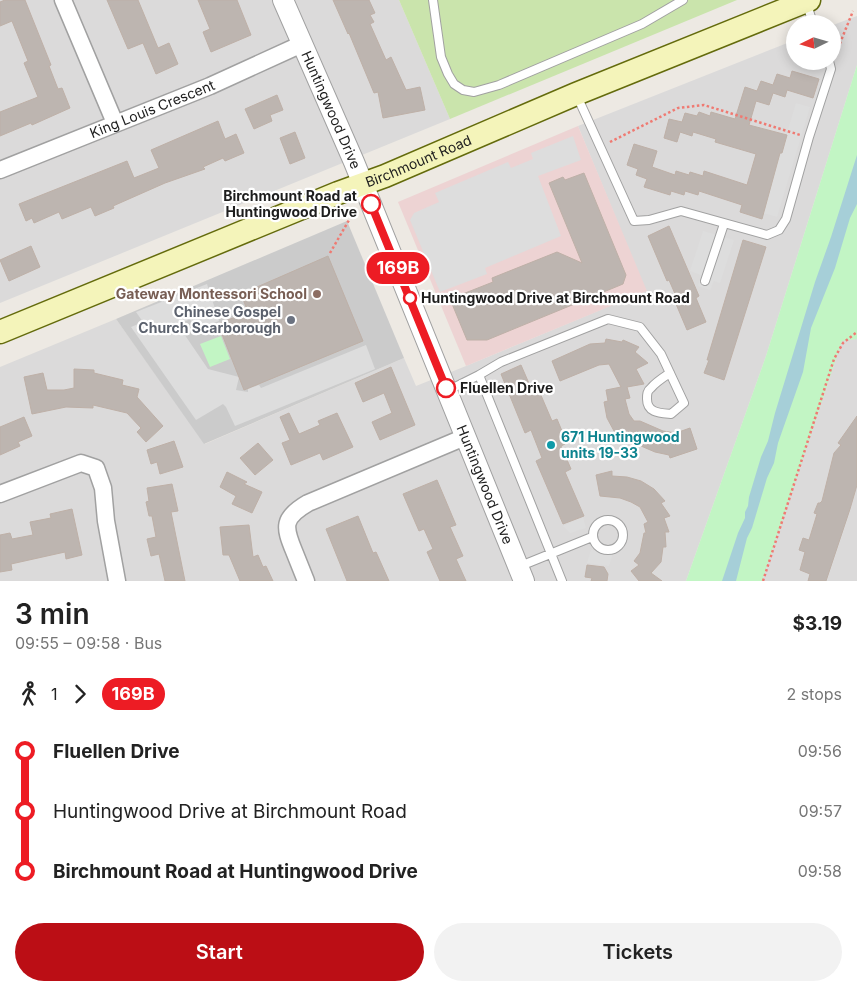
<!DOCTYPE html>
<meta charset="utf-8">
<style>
:root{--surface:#fff;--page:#f2f2f2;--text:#222;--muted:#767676;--accent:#bb0e15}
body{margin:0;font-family:Inter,sans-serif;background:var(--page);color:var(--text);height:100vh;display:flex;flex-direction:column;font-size:19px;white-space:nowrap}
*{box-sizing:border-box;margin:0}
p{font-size:16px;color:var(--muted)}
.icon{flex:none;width:28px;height:28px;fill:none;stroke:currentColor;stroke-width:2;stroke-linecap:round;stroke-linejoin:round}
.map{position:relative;height:581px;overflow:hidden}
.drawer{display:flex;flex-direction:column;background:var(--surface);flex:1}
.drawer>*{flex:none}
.badge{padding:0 10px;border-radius:16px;font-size:18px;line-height:32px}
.needle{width:32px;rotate:265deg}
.tools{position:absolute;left:786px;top:15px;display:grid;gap:10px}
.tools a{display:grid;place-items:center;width:55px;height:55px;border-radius:50%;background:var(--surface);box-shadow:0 2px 12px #0003;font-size:25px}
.map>.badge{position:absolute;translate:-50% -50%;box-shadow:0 0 0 2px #fff}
.legs{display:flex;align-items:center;gap:8px;height:55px;padding:0 15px;font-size:16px}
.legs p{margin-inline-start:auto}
.summary{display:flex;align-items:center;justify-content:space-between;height:85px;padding:0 15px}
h1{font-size:28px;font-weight:600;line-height:38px}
.button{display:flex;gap:10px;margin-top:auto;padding:10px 15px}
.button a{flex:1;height:58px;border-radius:30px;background:var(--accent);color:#fff;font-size:20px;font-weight:600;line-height:58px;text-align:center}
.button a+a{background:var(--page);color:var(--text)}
ul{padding:0 15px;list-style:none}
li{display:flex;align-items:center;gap:18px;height:60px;font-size:19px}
li i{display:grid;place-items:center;width:8px;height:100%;margin:0 6px;background:currentColor}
li i::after{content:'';width:12px;height:12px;margin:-6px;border:4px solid;border-radius:50%;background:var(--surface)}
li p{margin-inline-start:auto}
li:first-child i{background:linear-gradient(#0000 50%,currentColor 0)}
li:last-child i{background:linear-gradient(currentColor 50%,#0000 0)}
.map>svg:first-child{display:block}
</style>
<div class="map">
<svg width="857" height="581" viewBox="0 0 857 581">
<rect width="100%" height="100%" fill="#ede9e3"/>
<path fill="#dbdada" d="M0,0H399L450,119L0,303Z
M857,16V65L766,356L686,581H0V367L116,319L205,444L404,358L416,386L466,366L646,291L578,126L795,40V61H832L833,25Z
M857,339V581H762L842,340Z"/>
<path fill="#edd3d3" d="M578,126L647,291L466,366L398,202Z"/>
<path fill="#cbcbcb" d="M347,221L404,358L204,444L116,319Z"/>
<path fill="#cae4ac" d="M399,0H737L450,119Z"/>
<path fill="#c2f5c4" d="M857,65V339L842,341L762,581H686L766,356Z
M221,336L230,359L210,367L200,344Z"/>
<path fill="#ddd" d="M796,103L810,107L777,217L763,213Z
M573,136L581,160L538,176L561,236L485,268L487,274L440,292L410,220L414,213L439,202L435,193L508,162L511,168L533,159L531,153Z
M703,231L734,240L720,283L714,281L710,290L698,286L701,275L690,271Z
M207,284L219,321L195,330L190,319L178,325L208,369L239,377L236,390L248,392V389L259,385L261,388L366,345L375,369L235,426L226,407L223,404L196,420L131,327L143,322L136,312Z
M583,517L586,528L570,533L563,526Z
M591,550L613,553L609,566L587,563Z"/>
<path fill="#a6cfd8" d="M857,155V204L850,218L835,268L811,328L803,372L778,443L774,463L767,478L752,528L747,538L736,581H722L738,533L745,518V512L748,506L749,497L761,457L768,441L775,413L815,282L831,237Z"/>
<path fill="#bdb5b0" stroke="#beb0a7" d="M5,0H25L51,65L49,66L58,89L62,88L70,108L32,125L31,123L0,136V112L38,97L24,63L28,61L12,21L0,26V2Z
M107,0H138L158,48L169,43L178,64L156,74L143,43L128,49Z
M198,0H237L251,35L211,52L203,32L210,29Z
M333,0H369L375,13L370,15L374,22L370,24L386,60L391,57L406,90L420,87L425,110L383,118L378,92L374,93L349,33L348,34Z
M792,71L819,79L813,98L787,90L785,97L773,93L769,105L756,101L749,125L787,135L782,153H780L762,219L740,212L742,205L699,191L698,195L685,191L684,195L671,191L670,195L644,187L647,179L636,175L638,169L627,165L634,144L657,151L652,167L675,175L676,171L689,175L690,172L703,176L704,171L747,185L756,154L715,142L716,139L693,132L692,136L680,132L677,142L664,138L669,119L682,122L685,113L697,116L699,112L710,116L711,112L735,119L745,87L757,91L761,81L773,85L777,74L790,78Z
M277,95L283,110L270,115L272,121L254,129L245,109Z
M218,121L225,139L236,134L244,153L225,161L223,158L203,167L205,169L165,183L113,206L114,208L95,216L91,207L62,219L59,212L34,223L32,218L26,221L19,204L127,161L134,178L159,168L151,150Z
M295,132L305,158L290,164L280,138Z
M584,173L626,275L623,284L487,340H467L450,299L493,282L492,278L557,252L582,263L549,183L563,177L565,180Z
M669,226L699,296L696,298L706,322L687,330L676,304L679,303L669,280L667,281L648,236Z
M743,240L766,247L724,380L704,373L709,360H707Z
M31,246L40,267L9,281L0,260Z
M328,256L363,341L244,390L218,324L248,312L241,294Z
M606,339L622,342L623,340L639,347L635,352L648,363L636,369L644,384L627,387L630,398L625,399L629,414L634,421H640L663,431L676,433L690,428L697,449L670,458L669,455L655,452L627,440L626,441L614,431L607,418L604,402L608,401L606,390L621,387L609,364L599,365L560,381L552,361L590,344L605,343Z
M521,365L531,388L537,386L552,421L557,419L567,443L561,446L571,469L565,472L584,516L563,524L536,461L542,458L531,430L525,433L501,374Z
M391,367L415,425L380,440L372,422L392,413L384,393L363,402L355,383Z
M74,369L94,370V373L123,380L122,385L139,389L137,397L163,426L146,442L137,432L141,428L127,413L93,405V408L66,407L32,414L24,377L43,373L47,390H64L74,388Z
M289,413L299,434L320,425L318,421L337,413L353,447L323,460L320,453L291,465L282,443L290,440L280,417Z
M857,416V485L850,509L826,581H808L810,574L800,570L805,552L799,550L803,538L809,540L817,514L814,513L818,503H820L822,501L834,453L841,445L838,443Z
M24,417L32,436L18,442L20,446L0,455V427Z
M174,441L183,467L160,474L157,462L151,464L147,450Z
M258,443L273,460L255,475L240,458Z
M612,471V476L627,477L641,481L654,489L665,501L661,503L670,516L664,518L669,532H665L666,547H663L661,562L651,573L662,581H639L631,571L639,565L634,561L640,553L644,533H646L644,524L648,522L640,507L631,502L620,498L600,496L596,475Z
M227,472L247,482L244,484L262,492L252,513L232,504L236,496L220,487Z
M437,480L456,525L450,527L463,556L456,559L466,581H440L427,552L433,549L424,529L419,531L403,494Z
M172,484L178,511L171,512L185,581H165L159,554L151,556L147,539L156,537L152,516H149L146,502L149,501L147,488Z
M72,509L82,555L66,559L65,552L11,564L12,570L0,572V535L10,533L12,539L33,535L30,522L51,518L50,514Z
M358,516L373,553L376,552L389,581H347L326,529Z
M249,525L253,557L258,555L263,567L266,566L273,581H240L229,555H223L220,527Z
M587,565L604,567L608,574L607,581H591L592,578L585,577Z"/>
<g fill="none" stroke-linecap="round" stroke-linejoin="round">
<defs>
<path id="service" d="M433,0L441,57L448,74L454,84L463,90L474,92L499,85L642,24L683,0
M807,4L813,24
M577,96L634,221L649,220L681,211L767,235L779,230L786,219L809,137L831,69L829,61
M705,281L724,224
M479,375L501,362L608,319L640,327L661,354L684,403L671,414C660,413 647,413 647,399C647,394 647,391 651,388C656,382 664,377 670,373
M447,391L479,375L562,581
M593 535a15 15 0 1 1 30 0a15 15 0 1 1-30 0Z
M518,567L592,537"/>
<g id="minor">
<path d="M63,0L115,123"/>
<path id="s1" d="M0,170L210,86L302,44"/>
<path d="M0,494L81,463L96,468L103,488L106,521L117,581"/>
<path d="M306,581C302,571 298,561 294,551C284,527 282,518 308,503L465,437"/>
</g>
<g id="tertiary">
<path id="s2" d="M283,0L354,162L524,581"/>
</g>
<g id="secondary">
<path id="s3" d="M0,332L338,193L385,176L576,94L809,0"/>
</g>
</defs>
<use href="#service" stroke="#a1a1a1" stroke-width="10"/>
<use href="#minor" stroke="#a1a1a1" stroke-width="19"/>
<use href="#tertiary" stroke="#a1a1a1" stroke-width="22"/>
<use href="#secondary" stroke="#646b0c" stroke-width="25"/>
<path stroke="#ef7a72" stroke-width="2.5" stroke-dasharray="2.5 2.5" stroke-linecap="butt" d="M836,53L853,11
M610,142L678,108L704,105L800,135
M330,253L349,220
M763,581L834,359L843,343L857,332"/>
<use href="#service" stroke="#fff" stroke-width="8"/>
<use href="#minor" stroke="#fff" stroke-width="16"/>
<use href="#tertiary" stroke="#fff" stroke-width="20"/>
<use href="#secondary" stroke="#f4f4ba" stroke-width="22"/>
</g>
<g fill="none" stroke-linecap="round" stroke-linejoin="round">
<defs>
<path id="line-1" d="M371,204L446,388"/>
</defs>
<use href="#line-1" stroke="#fff" stroke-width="11"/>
<use href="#line-1" stroke="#ed1c24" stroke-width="8"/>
</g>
<g fill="#fff" stroke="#ed1c24" stroke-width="2.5">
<circle cx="371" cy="204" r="9"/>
<circle cx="410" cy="298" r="6"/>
<circle cx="446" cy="388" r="9"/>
</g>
<circle fill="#8d6e63" stroke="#fff" stroke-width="2" cx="317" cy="294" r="5"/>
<circle fill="#6b7280" stroke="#fff" stroke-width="2" cx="291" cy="320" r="5"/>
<circle fill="#0f9aa8" stroke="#fff" stroke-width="2" cx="551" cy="445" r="5"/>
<g text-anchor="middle" stroke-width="4.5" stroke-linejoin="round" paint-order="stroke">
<g font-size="14" fill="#1d1d1d" stroke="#fff">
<text dy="5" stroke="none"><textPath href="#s1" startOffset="164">King Louis Crescent</textPath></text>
<text dy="5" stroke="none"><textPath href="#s2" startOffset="120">Huntingwood Drive</textPath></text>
<text dy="5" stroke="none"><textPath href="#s3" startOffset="452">Birchmount Road</textPath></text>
<text dy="5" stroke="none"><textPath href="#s2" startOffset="525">Huntingwood Drive</textPath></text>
</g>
<g font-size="14" font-weight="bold" fill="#1d1d1d" stroke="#fff" text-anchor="start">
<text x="357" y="201" text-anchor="end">Birchmount Road at<tspan x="357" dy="16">Huntingwood Drive</tspan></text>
<text x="421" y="303">Huntingwood Drive at Birchmount Road</text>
<text x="460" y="393">Fluellen Drive</text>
</g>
<g font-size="14" font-weight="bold" fill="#785e54" stroke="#fff" text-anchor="end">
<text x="307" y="299">Gateway Montessori School</text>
</g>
<g font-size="14" font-weight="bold" fill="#5b616d" stroke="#fff" text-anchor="end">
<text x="281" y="317">Chinese Gospel<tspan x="281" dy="16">Church Scarborough</tspan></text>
</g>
<g font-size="14" font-weight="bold" fill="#0d838f" stroke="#fff" text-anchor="start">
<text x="561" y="442">671 Huntingwood<tspan x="561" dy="16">units 19-33</tspan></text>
</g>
</g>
</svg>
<div class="tools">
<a><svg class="needle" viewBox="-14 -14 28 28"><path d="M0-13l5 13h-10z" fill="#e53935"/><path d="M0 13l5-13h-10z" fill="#767676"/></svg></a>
</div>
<b class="badge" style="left:398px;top:268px;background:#ed1c24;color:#fff">169B</b>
</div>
<section class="drawer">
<div class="summary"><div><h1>3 min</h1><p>09:55 – 09:58 · Bus</p></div><b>$3.19</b></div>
<div class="legs"><svg class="icon" aria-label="walk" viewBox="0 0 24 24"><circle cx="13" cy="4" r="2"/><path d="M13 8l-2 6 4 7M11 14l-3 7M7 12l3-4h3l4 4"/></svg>1<svg class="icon" aria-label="forward" viewBox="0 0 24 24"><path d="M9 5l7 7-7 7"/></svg><b class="badge" style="background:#ed1c24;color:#fff">169B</b><p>2 stops</p></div>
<ul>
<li><i style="color:#ed1c24"></i><b>Fluellen Drive</b><p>09:56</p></li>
<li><i style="color:#ed1c24"></i><span>Huntingwood Drive at Birchmount Road</span><p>09:57</p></li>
<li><i style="color:#ed1c24"></i><b>Birchmount Road at Huntingwood Drive</b><p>09:58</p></li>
</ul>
<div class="button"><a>Start</a><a>Tickets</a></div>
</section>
